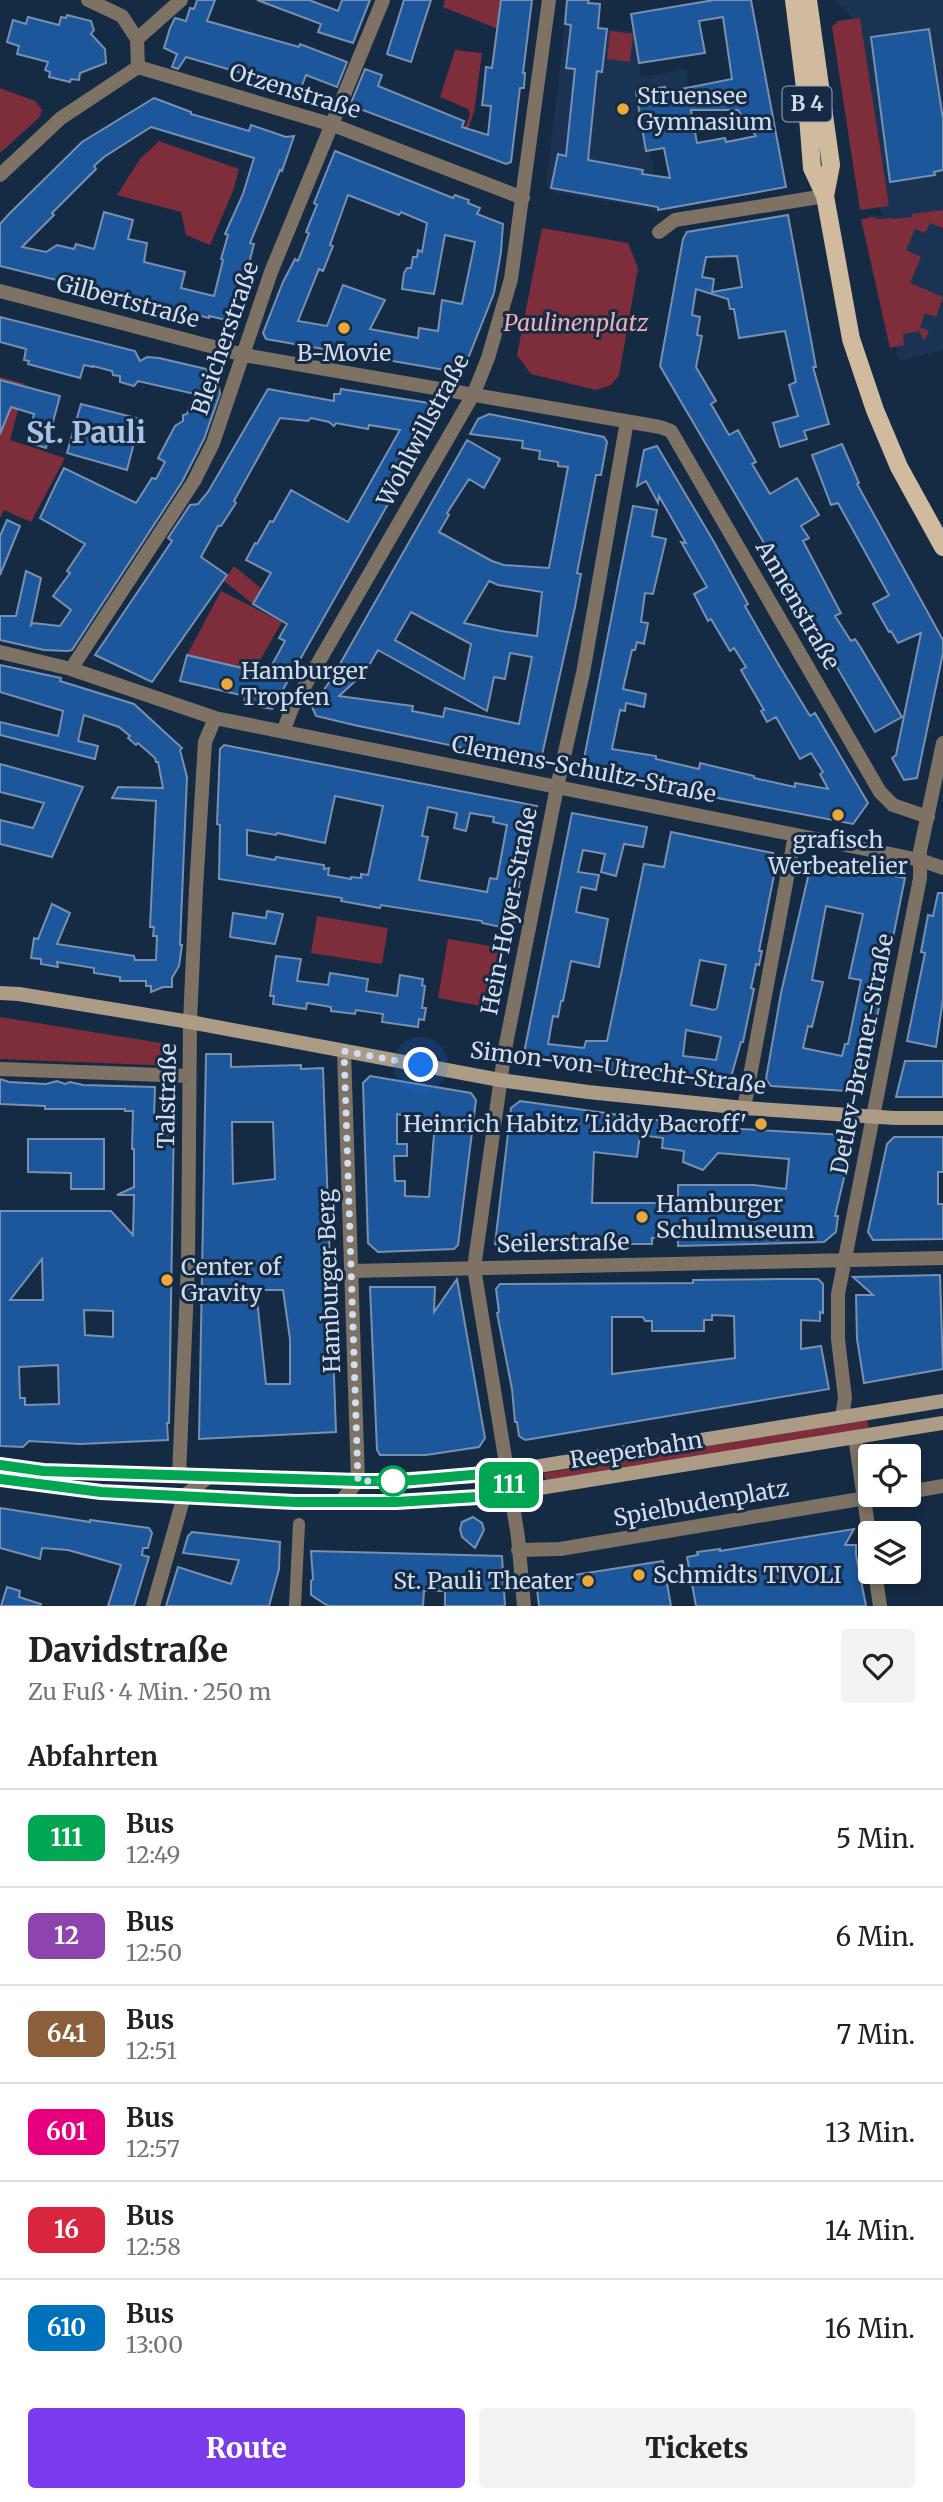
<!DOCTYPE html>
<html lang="de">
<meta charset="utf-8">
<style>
:root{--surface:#fff;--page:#f2f2f2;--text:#222;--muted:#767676;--line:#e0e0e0;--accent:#7c3aed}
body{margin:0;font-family:Merriweather,serif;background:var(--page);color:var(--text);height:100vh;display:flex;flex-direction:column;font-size:26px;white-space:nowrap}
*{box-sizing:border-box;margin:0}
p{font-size:23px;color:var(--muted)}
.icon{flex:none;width:38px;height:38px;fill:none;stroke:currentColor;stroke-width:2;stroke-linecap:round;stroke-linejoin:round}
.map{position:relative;height:1606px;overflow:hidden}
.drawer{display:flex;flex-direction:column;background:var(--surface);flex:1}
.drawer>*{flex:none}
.badge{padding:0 14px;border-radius:10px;font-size:24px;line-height:46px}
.fabs{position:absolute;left:858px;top:1444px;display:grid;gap:14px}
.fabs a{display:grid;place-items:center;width:63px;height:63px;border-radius:7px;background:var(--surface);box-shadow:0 4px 10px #0003;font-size:35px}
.you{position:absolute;width:35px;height:35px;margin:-18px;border:5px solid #fff;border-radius:50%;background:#1a73e8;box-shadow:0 0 0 10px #1a73e833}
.map>.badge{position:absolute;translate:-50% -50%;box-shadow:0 0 0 4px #fff}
h2{padding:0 28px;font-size:26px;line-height:63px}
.round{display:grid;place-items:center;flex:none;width:74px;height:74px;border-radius:7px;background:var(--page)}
.overview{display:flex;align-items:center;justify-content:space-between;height:119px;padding:0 28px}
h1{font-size:33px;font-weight:800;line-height:52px}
.cta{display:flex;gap:14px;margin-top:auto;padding:14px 28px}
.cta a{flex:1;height:80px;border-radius:7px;background:var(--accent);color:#fff;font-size:28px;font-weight:800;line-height:80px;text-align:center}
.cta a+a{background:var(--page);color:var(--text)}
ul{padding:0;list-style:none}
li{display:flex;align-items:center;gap:21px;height:98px;padding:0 28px;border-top:2px solid var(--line)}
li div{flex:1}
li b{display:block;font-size:26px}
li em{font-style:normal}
li .badge{min-width:77px;font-weight:700;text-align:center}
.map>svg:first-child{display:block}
</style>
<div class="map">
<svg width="943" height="1606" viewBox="0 0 943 1606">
<rect width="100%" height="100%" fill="#152a43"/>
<path fill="#1b3352" d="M835,0H943V350L899,361L867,215L882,216L854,20Z
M565,24L634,32L641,77L686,69L697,142L651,151L658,210L552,192L546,184Z"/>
<path fill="#7e2e3a" d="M445,0H501L498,29L443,7Z
M860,18L889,206L860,210L832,27L838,21Z
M610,31L633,34L630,62L607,59Z
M455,50L482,53L474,112L468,129L465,128L470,114L468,109L440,97Z
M0,88L35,101L42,110L39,118L0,153Z
M159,141L239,169L233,191L210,245L186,235L181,212L117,195L140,159Z
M943,210V228L930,223L925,233L915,229L906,250L921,257L910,283L943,297L936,317L925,313L920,327L929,331L924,341L919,331L903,334L904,345L890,348L861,219L875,217L876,219L892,218L893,219L912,217V214Z
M542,228L628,243L638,268L619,375L611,385L596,390L531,374L517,355Z
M0,377L25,384L10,440L65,458L31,522L4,510L0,518Z
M234,566L262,589L253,604L224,581Z
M221,591L282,622L252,674L244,669L187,655Z
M317,916L388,928L382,964L311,953Z
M448,939L502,948L491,1008L438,998Z
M0,1017L161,1043L177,1060L176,1066L0,1059Z
M867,1420L869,1428L546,1483L544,1473Z"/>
<path fill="#1d579b" stroke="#7890b0" stroke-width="2" fill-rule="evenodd" d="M197,0H215L207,21L299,47L300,44L347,62L337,87L306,75L300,90L186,57L178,69L172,67L177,54L164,48L170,28L175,18L186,21L190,8L194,9Z
M257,0H309L338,11L342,0H370L353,43L318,32L321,24Z
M404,0H431L411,62L387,54Z
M501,0H532L523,73H525L524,88H520L511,162L506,164L352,106L351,103L365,69L382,75L378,86L464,121L462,127L488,135L491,106L482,105L483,98L486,67L492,68Z
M567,0H589L588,3L600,4L598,28L607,29L602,72L597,71L588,160L643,170L642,174L670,178L664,148L646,151L636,92L665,87L666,92L732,79L723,17L699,21L705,53L639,63L631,14L714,0H751L786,187L658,210V207L551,188L558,154L566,156L575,69L566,68L571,25L565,24ZM691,110H738L756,136L726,142L725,138L697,143Z
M67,15L91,21L94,30L91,34L105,49L106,63L80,73L79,80L71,79L70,82L49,77L50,72L45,70L48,62L17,54L19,46L7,42L13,20L26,24L28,17L59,25L61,17L66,18Z
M929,29L943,119V170L934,172L935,175L890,182L871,37Z
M154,98L191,112V114L249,131L251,125L286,137L294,136L282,171L280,170L250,243L254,244L246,275L227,320L209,316V318L0,266V224L9,214L82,142ZM151,127L254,158L243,194L225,234L228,235L221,259L223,260L214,296L181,288L185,272L144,262L147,243L128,239L133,220L104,212L94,249L76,244L74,249L57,245L46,252L22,247L54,215L52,213L96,169L94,166L104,157Z
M335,151L453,198L455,195L469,200L468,203L480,208L477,214L503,224L501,252L494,293L465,366L456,372L266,339L263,333L283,282L295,259L298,261L309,233L306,232L317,205L314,203ZM348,195L399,215L401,212L427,223L422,252L418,250L417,257H413L411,268H407L404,273L402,289L434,294L445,235L475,242L462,304L442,300L438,331L419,328L418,338L370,329L385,300L343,285L327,326L298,321L319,269L323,271L333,246L330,245Z
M788,215L816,367H813L829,424L804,431L807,439L780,447L773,423L798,416L789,385L796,382L785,331L739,338L734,309H730L728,299L696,289L692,315L700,317L697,335L702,336L696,367L716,401L711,404L729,435L738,430L756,462L752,464L770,494L797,478L819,515L801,526L809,538L803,541L841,613L835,616L851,641L855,639L861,648L902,717L875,732L660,366L683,239L687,232ZM737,256L742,287L712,292L714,279L702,277L706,257Z
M0,317L135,351L140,361L147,357L159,358L206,369L219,388L220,394L204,439L182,482L72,650L67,651L44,650L0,640V616H16L26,571L41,578L31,625L33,623L60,626L71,610L53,596L70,573L67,571L85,544L40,518L56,484L64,468L136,503L152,478L156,479L165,462L158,458L175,426L183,421V415L187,414L195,394L138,381L134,386L120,382V376L113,375L112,371L93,366V367L84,365L80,378L28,364L29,361L24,360L26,349L0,342Z
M0,380L60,396L46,448L27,442L34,414L11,407L0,434Z
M268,389L334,401V394H340L341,389L435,404L439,414L272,709L244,704L245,696L180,681L187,655L267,674L285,641L279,638L287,624L253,604L271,573L246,560L255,543L257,544L270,521L273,522L291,490L348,522L400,430L369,425L368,429L336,423L334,426L329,422L311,418L308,421L280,418L234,501L236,503L221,526H218L201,557L227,575L152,682L95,655L172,541L168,538L190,505L198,504L208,492Z
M81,404L140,419L127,470L67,453Z
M489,414L604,437L607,442L601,475H596L577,573L581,574L575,607L540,764L354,725L316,716L312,707L332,678L467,440L500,459L484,488L469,479L447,513L449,515L439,532L492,561L504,565L549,568L568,467L558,466V462L539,459L540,451L522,448L523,441L470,434L478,419ZM489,581L498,585L542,592L537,636L501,631L464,623ZM411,612L471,644L464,679L395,640ZM378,650L487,711L494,677L505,679L510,653L532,657L519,724L445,708L443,717L412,711L413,706L339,696L365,672Z
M842,444L859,483L857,484L943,640V653L917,778L904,780L892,758L896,755L921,633L898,643L891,631L889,632L873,604L889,595L838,503L831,505L812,455Z
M657,446L714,542L748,604L745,606L777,662L810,716L815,713L868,803L853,824L588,773L583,764L633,506L657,510L652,536L666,539L653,594L645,593L641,622L648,623L644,644L637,642L635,650H632L623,689L646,694L644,707L626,703L625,711L620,710L612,749L656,756V759L699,769L700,763L754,776V778L795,787V783L828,789L820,774L823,772L811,753L800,759L776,717L767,722L761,711L764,710L741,670L746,667L734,648L730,651L711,619L708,621L694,594L707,587L681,542L686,543L659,496L658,503L646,481L637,486L644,450Z
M7,520L20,526L0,575V536Z
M0,665L61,678L60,681L134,704L182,748L180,750L187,777L180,945H182L179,966L172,978V987H163L151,992V986H146V981H120V977L94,973V968L57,962L58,967L41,964V959L31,958L34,938L38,939L52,904L70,913L57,944L134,956L135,960H156L157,936H153L154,927H150L156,801L112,798L118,787L163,788L158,762H156L155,758L138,743L136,745L128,738L130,736L119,727L84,715L78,741L98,746L95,759L0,735V722L58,736L63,711L0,692Z
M224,745L537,806L529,848L525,847L513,925L502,923L501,927L482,923V921L381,905L380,908L341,901L342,898L219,879L220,825L217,824L220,749ZM335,796L383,806L368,875L361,874V878L351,877V879L328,875L329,868L324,869V865L276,857L275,860L247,855V830L276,835L277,833L325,843ZM428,807L457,813L454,828L466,831L470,813L494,817L493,822L507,825L497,879L490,878L487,892L419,880L428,837L422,836Z
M0,764L83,787L52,857L0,844V820L33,828L44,803L0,792Z
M572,813L647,827L643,847L624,844L616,876L601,872L605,854L583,850L578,872L599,875L596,890L581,887L576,912L608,919L599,967L571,961L563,1001H561L558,1017L553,1016L548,1044L584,1048L586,1041H607L644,864L664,867L671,832L773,853L777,860L759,951H762L759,965L756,964L754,975L751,988L754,989L743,1042H741L729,1084L620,1073L523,1058ZM700,960L726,965L717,1008L714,1010L691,1005ZM686,1030L721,1037L716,1060L683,1056Z
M812,860L905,878L862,1092L771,1086L766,1079L781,993ZM826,906L863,914L849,978L861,980L848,1044H845L842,1056L803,1048L808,1026L812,1027L823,982L812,980Z
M938,893H943V999L936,1047L907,1041L925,953L921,952L928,915L933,916Z
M267,911L283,914L275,944L230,937L233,913L266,918Z
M276,956L301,959L297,981L328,985L330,973L368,979L366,991L397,996L400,975L423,979L422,985L425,986L422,1008H426L424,1020L419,1019L418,1027L382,1022L383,1014L356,1010L355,1014L331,1011V1007L307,1003L306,1009L273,1004L274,996H270Z
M206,1054H231V1067L301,1065V1069L323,1068L336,1432L199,1439ZM232,1122H273L275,1179L233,1184ZM256,1290H283L290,1339V1384H266Z
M905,1061H943V1097H896Z
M370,1076L471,1093L476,1100L458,1245L454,1249L378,1252L368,1243L363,1083ZM397,1114L435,1122L429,1197L405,1196V1181H395L394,1156H407V1144H397Z
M0,1079L9,1082L46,1084L57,1081L65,1084L70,1082L83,1085L155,1087L154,1117H174L169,1423H167L168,1440L80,1444L29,1441L23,1447L0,1446V1211H111L133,1235L134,1195H117L134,1187V1149H132L133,1111H125V1109H45V1106L0,1104ZM42,1259L43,1300H10ZM84,1310L113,1311V1337L85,1335ZM58,1365L59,1404L25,1405V1398H20L19,1367Z
M520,1101L706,1127L844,1135L852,1144L835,1216H838L836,1232L824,1242L678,1246V1238H652V1244H620V1239H593V1247L500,1248L495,1244L511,1108ZM640,1135L663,1138L662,1148L684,1151L683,1162L703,1170L718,1153L789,1159L786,1189L754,1185H678V1203H592L594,1152L637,1157Z
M894,1137H943V1172H938V1204H943V1239L873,1240L868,1232L887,1144Z
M28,1139H104V1189H71V1173L28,1172Z
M940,1275L943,1369L864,1383L857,1339L856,1295H873L853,1277Z
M457,1279L485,1438L479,1447L426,1455H380L377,1450L370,1287H435L434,1312Z
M777,1279H818L823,1284V1313L820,1312V1321L801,1320V1349L821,1346L829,1389L531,1439L525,1440L519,1436L517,1422H515L512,1389L497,1313L499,1312L496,1289L500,1284L693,1283V1280ZM712,1315L734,1316L735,1358L612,1374V1317H643L645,1321H652V1331H704V1320H712Z
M0,1508L90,1522V1520L149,1528L152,1533L148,1548H143L142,1555L149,1557L134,1606H108L121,1565L68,1550L42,1548L40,1559L0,1548Z
M473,1517L482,1523L484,1530L475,1548L462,1537L460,1529L462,1522Z
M854,1529L845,1545H856V1555L866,1606H696L687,1557L698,1555L697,1552L720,1549V1551Z
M192,1532L280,1542L279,1569L269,1606H166L178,1567L231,1584L239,1560L183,1553L188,1536Z
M311,1551L502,1556L505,1606H445V1591H424L423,1606H328L311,1595V1581L313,1579Z
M663,1561L671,1606H539L536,1581Z
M7,1587L20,1591L19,1597L41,1604L40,1606H1Z"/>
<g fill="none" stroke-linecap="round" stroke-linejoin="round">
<path stroke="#7d7264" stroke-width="12" d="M295,1606L299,1524"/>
<path stroke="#7d7264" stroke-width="14" d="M88,0L122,16L137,39L138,67L333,125L523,198
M137,39L181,0
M0,175L61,118L138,67
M659,232L675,220L825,196
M0,291L244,355L660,427L671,431L880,792L893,805L928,817
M0,652L71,669L215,718L920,860L943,868
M71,669L194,481L213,443L271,272L383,0
M283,732L292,708L474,393L488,358L511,279L549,0
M0,1069L189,1076
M744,1108L795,835
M351,1271L943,1258
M842,1417L845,1398L838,1339V1294L920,878V851L943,743
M855,1437L870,1540
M179,1476L188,1264L190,1022L196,889L205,742L215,718
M908,1492L943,1486
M340,1502L358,1481L344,1051
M518,1550L560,1549L890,1494
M875,1572L880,1606
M153,1606L184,1496L210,1476
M524,1606L518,1537L474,1268L505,1049L557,787L583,673L627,421"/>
<path stroke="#ac9b85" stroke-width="14" d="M0,993L19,994L190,1022L500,1080L588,1092L744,1108L895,1118H943
M0,1465L43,1471L358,1481L477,1476L943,1401
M0,1479L101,1492L295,1502H396L478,1498L943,1423"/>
<path stroke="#d1bb9e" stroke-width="18" d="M794,0L807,104L812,168L825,196L851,339L875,410L899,467L943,547
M808,0L831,165L825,196"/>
</g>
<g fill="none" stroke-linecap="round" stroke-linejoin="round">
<defs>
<path id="line" d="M0,1465L43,1471L358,1481H402L507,1472L511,1495L396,1502H295L101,1492L0,1479"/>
</defs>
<use href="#line" stroke="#fff" stroke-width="16"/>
<use href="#line" stroke="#00a651" stroke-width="10"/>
<path stroke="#d0ddee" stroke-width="7" stroke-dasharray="0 12.6" d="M393,1481H358L344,1051L421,1065"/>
</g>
<g fill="#eda83b" stroke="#152a43" stroke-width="2.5">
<circle cx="623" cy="109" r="7"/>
<circle cx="344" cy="328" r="7"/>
<circle cx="227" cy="684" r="7"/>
<circle cx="838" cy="815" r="7"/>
<circle cx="761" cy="1124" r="7"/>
<circle cx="642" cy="1217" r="7"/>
<circle cx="167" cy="1280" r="7"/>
<circle cx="639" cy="1575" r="7"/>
<circle cx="588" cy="1581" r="7"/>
</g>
<circle fill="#fff" stroke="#00a651" stroke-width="3.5" cx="393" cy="1481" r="14"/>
<g text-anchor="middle" stroke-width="6" stroke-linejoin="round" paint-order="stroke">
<rect fill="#152a43" stroke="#98a7bb" stroke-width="2" x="782.5" y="86.5" width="49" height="35" rx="5"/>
<g font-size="21" font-weight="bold" fill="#d0ddee">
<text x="807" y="111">B 4</text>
</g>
<g font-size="23" fill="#d0ddee" stroke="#152a43">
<text transform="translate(295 91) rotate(17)" y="8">Otzenstraße</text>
<text transform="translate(128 301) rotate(15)" y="8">Gilbertstraße</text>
<text transform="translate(225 338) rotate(-71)" y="8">Bleicherstraße</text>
<text transform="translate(423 430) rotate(-62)" y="8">Wohlwillstraße</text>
<text transform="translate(798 605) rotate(60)" y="8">Annenstraße</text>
<text transform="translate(584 769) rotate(11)" y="8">Clemens-Schultz-Straße</text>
<text transform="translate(509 911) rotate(-79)" y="8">Hein-Hoyer-Straße</text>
<text transform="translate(862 1054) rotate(-79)" y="8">Detlev-Bremer-Straße</text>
<text transform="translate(618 1068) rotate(7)" y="8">Simon-von-Utrecht-Straße</text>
<text transform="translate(167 1096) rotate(-89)" y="8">Talstraße</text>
<text transform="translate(563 1243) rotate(-1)" y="8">Seilerstraße</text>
<text transform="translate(329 1281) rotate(-92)" y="8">Hamburger Berg</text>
<text transform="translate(636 1450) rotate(-9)" y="8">Reeperbahn</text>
<text transform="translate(701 1503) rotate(-10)" y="8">Spielbudenplatz</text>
</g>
<g font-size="23" fill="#d0ddee" stroke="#152a43" text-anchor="start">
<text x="637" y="104">Struensee<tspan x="637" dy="26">Gymnasium</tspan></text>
<text x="344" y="361" text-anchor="middle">B-Movie</text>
<text x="241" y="679">Hamburger<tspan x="241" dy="26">Tropfen</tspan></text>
<text x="838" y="848" text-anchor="middle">grafisch<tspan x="838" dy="26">Werbeatelier</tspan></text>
<text x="747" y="1132" text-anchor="end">Heinrich Habitz 'Liddy Bacroff'</text>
<text x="656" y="1212">Hamburger<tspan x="656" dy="26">Schulmuseum</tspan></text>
<text x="181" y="1275">Center of<tspan x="181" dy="26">Gravity</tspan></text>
<text x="653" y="1583">Schmidts TIVOLI</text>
<text x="574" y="1589" text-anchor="end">St. Pauli Theater</text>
</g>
<g font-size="23" font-style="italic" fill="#efafb3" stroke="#152a43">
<text x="576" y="331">Paulinenplatz</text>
</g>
<g font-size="30" font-weight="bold" fill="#a8c2e3" stroke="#152a43">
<text x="86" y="443">St. Pauli</text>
</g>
</g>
</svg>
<div class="fabs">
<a><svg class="icon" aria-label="locate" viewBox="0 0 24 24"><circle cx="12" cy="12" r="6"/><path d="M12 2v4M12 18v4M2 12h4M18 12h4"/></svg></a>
<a><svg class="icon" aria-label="layers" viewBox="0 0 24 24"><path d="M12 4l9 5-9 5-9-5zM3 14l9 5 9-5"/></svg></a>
</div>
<div class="you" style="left:421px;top:1065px"></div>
<b class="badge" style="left:509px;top:1485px;background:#00a651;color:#fff">111</b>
</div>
<section class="drawer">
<div class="overview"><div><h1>Davidstraße</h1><p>Zu Fuß · 4 Min. · 250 m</p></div><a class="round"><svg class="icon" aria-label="heart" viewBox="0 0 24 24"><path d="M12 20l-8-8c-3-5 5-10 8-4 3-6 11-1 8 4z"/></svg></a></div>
<h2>Abfahrten</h2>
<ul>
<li><span class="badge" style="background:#00a651;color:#fff">111</span><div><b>Bus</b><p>12:49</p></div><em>5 Min.</em></li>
<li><span class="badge" style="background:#8e44ad;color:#fff">12</span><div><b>Bus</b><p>12:50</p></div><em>6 Min.</em></li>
<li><span class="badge" style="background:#8b5e3c;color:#fff">641</span><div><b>Bus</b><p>12:51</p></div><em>7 Min.</em></li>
<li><span class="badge" style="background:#e6007e;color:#fff">601</span><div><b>Bus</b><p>12:57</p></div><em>13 Min.</em></li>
<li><span class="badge" style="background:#d7263d;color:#fff">16</span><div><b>Bus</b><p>12:58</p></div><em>14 Min.</em></li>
<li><span class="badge" style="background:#0072bc;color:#fff">610</span><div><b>Bus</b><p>13:00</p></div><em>16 Min.</em></li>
</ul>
<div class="cta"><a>Route</a><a>Tickets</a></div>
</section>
